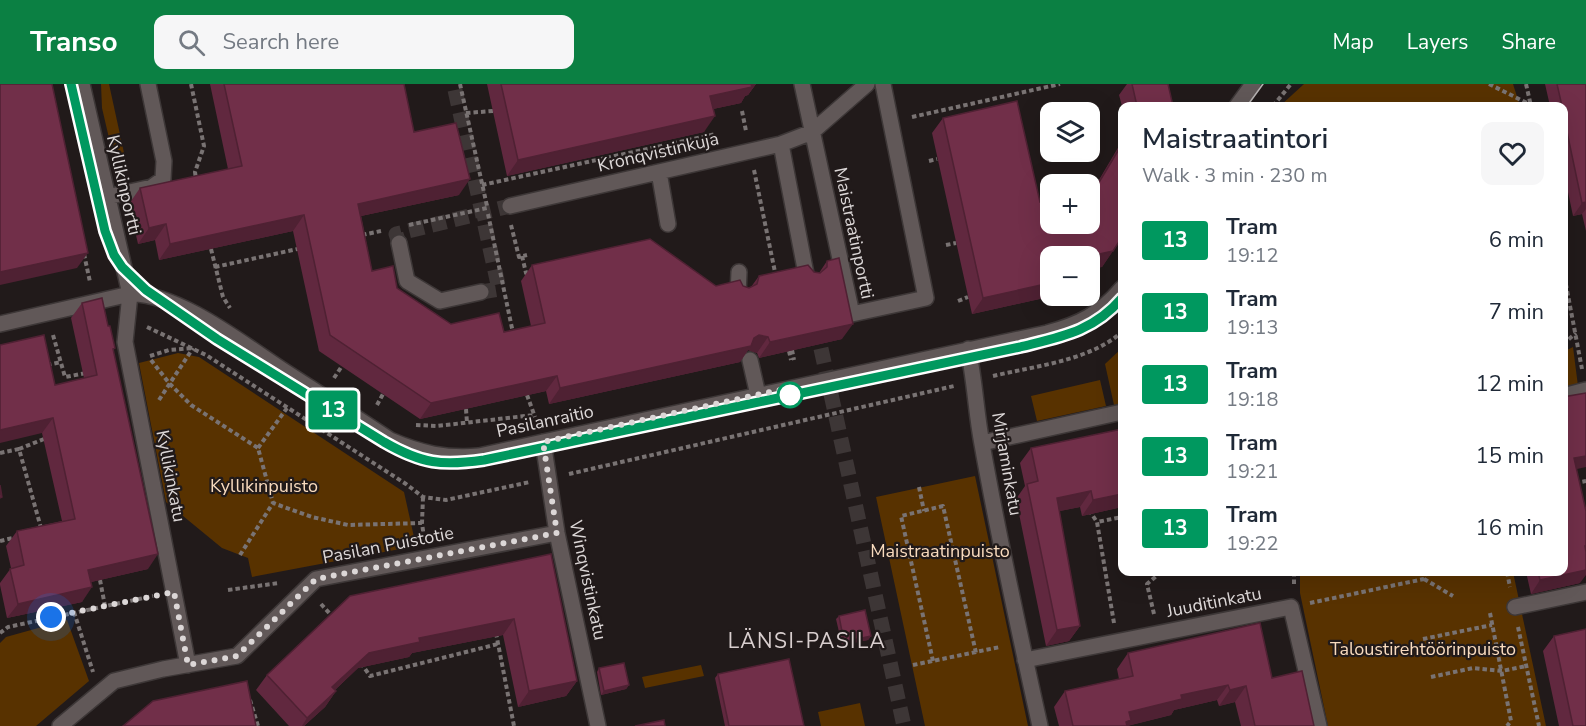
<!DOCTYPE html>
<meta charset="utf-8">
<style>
:root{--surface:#fff;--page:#f6f6f7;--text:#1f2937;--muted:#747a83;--accent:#0b8043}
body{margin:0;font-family:"Nunito Sans",sans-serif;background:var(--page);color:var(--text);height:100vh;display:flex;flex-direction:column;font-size:22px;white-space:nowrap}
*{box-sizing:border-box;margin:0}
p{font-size:20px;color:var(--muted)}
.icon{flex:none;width:33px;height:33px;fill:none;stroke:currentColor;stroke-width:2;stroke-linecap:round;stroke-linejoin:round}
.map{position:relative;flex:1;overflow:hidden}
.details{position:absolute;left:1118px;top:18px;width:450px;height:474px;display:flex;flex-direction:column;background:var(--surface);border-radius:12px;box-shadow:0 6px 24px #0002}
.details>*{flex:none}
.badge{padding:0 12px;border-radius:4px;font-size:21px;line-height:39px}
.fabs{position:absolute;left:1040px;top:18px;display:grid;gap:12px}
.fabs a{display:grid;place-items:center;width:60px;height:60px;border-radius:12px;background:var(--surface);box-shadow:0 6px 24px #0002;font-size:30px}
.you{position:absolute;width:30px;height:30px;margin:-15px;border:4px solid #fff;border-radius:50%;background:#1a73e8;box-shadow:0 0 0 9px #1a73e833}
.map>.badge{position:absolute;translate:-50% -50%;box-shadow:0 0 0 3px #fff}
.round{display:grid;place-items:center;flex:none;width:63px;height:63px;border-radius:12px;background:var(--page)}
.overview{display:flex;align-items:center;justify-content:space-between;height:102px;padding:0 24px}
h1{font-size:28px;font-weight:600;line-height:45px}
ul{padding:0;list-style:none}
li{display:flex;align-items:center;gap:18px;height:72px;padding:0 24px}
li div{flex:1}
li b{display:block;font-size:22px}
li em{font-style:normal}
li .badge{min-width:66px;font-weight:700;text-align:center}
header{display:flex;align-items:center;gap:36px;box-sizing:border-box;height:84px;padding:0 30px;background:var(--accent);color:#fff}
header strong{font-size:28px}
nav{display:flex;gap:33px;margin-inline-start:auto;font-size:21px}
.search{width:420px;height:54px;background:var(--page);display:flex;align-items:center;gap:15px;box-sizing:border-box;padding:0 21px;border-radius:12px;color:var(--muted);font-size:22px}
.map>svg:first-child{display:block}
</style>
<header>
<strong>Transo</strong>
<div class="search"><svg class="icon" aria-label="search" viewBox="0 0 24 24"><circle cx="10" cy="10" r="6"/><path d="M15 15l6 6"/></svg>Search here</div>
<nav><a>Map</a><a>Layers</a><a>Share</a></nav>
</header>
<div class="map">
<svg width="1586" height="642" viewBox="0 0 1586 642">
<rect width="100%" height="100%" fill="#211a1a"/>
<path fill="#583200" d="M101,0H109L126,78L115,80L102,24Z
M1304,0H1513L1520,22H1280Z
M1573,263L1578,302L1563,305V268Z
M1122,264V320L1114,321L1105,280Z
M178,269L199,273L404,408L416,462L252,493L248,474L222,464L166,418L139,279Z
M1100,296L1106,322L1037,337L1031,312Z
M975,392L1028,642H925L876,413Z
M1300,488H1513L1546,642H1328L1300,509Z
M67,536L89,597L36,642H0V559L6,553Z
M701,581L704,592L645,604L642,593Z
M860,619L865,642H821L818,628Z"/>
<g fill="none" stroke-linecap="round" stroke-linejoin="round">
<path stroke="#3d3636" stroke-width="15" stroke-dasharray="15 8" stroke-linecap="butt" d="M455,6L499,205L481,208
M399,159L396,150L510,122
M816,242L904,642"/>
<defs>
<path id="minor" d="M82,0L130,210L125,258L188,581
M802,0L852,230L926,214L883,0
M1237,22L1253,0
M781,60L807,195
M659,88L668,140
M107,113L152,103L163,95L164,77L148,0
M510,122L781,60L812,48L867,0
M399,159L407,197L440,217L481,208
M738,210L739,188
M0,240L130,210C177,208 243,260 281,285C318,309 354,332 390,356C420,369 446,375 479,372L1047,249C1080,240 1100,230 1122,204
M968,265C975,297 976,329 982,360C999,455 1019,548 1040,642
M750,276L758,311
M1563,312L1586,306
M543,358L557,449L598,642
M982,359L1122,328
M1515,523L1586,508
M1025,576L1291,523L1319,642
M60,642L114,597L163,585L237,572L316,495L557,449"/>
</defs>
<use href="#minor" stroke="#3d3737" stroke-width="18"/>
<path stroke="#797373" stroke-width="4" stroke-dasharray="4.5 3" stroke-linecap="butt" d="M191,0L204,62L195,88L196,95
M460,0L487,122
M1489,0L1531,21
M1526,0L1531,22
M1273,22L1291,0
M742,27L746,47
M466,29L493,27
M912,33L1060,0
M929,77L937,75
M754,86L776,193
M482,101L716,50
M488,130L513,249
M409,141L487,124
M511,141L519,173L527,171
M362,151L381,147
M946,161L956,159
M211,165L223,213L230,224
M84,170L90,198
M522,172L526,189L531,188
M215,183L302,164
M1563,185L1582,285
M958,217L968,213
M147,243L206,271L406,400L423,413L446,416L530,398
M53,251L65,293L86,289
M1563,260L1576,249
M792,266L794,276
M789,267L791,276
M150,272L169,266L193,264
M151,276L169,299L191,321L258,364L273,419
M47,281L61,278
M993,292C1035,282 1089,277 1122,248
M334,294L342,282
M527,311L535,333
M159,316L193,264
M377,321L383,310
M466,325L467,339
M416,341L437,342L534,331
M258,364L287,324
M19,365L44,355
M0,369L19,365L41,444
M569,390L954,302
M1575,399L1586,397
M919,403L924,427
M423,413L422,439L424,454
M1089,426L1097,438
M0,457L17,453
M240,471L273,419L312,433L348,441L422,439
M889,473L909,469
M1294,488V502
M1507,488L1510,503
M1424,495L1453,512
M100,496L105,522
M228,506L279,499
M1310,519L1424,495L1426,488
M321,520L332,532
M74,528L93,588
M1490,529L1511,637L1507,642
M1154,530L1147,500L1161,488
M1114,539L1097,438L1122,433
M1518,543L1539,642
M0,549L8,543L153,512
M496,549L514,642
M1423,555L1492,541
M933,577L901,432L943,422L976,569
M361,579L370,592L498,560
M913,581L1000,563
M1431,593L1473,584L1502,587L1526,582
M250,616L258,642"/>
<use href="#minor" stroke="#615858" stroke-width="15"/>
<path stroke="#b6b1b1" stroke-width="1.5" d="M71,0L105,147L114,171L124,186L146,206L217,255L402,369C430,380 454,380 484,377L1020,263C1060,253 1094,248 1122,214
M1247,22L1263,0"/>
</g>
<path fill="#61283f" d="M210,0H404L414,48L459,111L361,132L372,187L451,240L504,248L531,242L521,197L532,181L716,202H743L749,204L751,203L759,192L819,189L827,177L842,255L759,274L757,269L748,266L740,278L549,320L546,307L420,335L319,267L293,147L159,176L155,156L138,160L129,120L140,104L228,85Z
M487,0H756L748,11L745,12L741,19L713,25L704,48L507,92Z
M1127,0H1168L1173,22H1122L1119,11Z
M1545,0H1586V147L1582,130L1573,132L1563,84V22H1550Z
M943,34L1040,118L1093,106L1122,57V153L1102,183L1095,184L1089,172L1050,212H1053L972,230L932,49Z
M82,219L108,242L115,264L113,267L148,485L91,498L82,518L7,534L0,501V499L11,484L6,462L17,447L62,437L42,349L55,301L84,294L71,234Z
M1031,364L1122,423L1082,432L1080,423L1059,427L1080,542L1069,557L1046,562L1016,415L1025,402L1020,379Z
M1576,385L1580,499L1531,510L1526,488H1563Z
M551,470L577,597L566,612L518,623L503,551L412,569L409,573L358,584L335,606L336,607L325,623L304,642H289L256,606L267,591Z
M839,532L871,552L868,556L842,561L836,535Z
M1554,552L1586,642H1559L1543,567Z
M1128,569L1272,594L1314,642H1241L1235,618L1219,622L1217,616L1174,626L1171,631L1127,642H1059L1054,623L1065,607L1119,595L1117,585Z
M599,584L629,601L626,605L601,611L597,588Z
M718,590L804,642H725L715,594Z"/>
<path fill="#4f2133" d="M749,0H756L748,11L745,12L741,19L699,28L710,12Z
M715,32L704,48L507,92L518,76Z
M470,95L459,111L347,135L358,120Z
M1586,118V125L1582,130L1573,132L1582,119Z
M304,131L293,147L159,176L170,160Z
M166,140L155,156L138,160L149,144Z
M1113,167L1102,183L1095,184L1089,192V179L1099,170Z
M88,169L77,184L0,201V188Z
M1050,199V212H1053L972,230L983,214Z
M853,240L842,255L759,274L770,258Z
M759,251L768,253L757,269L748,266L740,278L549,320L560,304L754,254Z
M557,292L546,307L420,335L431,319Z
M53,334L42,349L0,359V346Z
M1586,372V383L1564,388L1574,374Z
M1091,407L1080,423L1046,430L1057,414Z
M1122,410V423L1082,432L1093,416Z
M158,470L148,485L78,501L88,486Z
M1586,486V491L1580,499L1531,510L1540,496Z
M92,503L82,518L7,534L18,520Z
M514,535L503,551L412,569L409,573L358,584L321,619L332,603L369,569L419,554Z
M1080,542L1069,557L1046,562L1057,546Z
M871,552L868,556L842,561L844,558Z
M577,597L566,612L518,623L529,607Z
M629,601L626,605L601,611L604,607Z
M1228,601L1217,616L1174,626L1171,631L1127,642H1119L1129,628L1181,611Z
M1246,602L1235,618L1219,622L1230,606Z
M336,607L325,623L304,642H302L307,634Z"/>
<path fill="#712f49" stroke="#4f2133" stroke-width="1.5" d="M0,0H52L88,169L0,188Z
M224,0H404L414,48L456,39L470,95L358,120L372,187L393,182L397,204L451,240L499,229L504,248L545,239L532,181L650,155L716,202L740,196L743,202L749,204L757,200L759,192L808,181L814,188L820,189L827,183V177L839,174L853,240L770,258L768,253L759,251L754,254L751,262L560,304L557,292L431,319L330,251L304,131L170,160L166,140L149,144L140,104L242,82Z
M501,0H751L752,3L710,12L715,32L518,76Z
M1132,0H1168L1173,22H1137Z
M1557,0H1586V118L1582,119L1563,29V22H1562Z
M1017,17L1040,118L1050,115V140H1089V106L1095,105L1122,60V153L1113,167L1099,170L1100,177L1089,179V172H1050V199L983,214L943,34Z
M102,214L108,242H110L115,264L113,265L158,470L88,486L92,503L18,520L10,485L24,481L17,447L75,435L53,334L0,346V261L44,251L55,301L97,291L82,219Z
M1586,309V372L1574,374L1586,427V462H1585L1586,468V486L1540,496L1538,488H1563V313Z
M1122,345V410L1093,416L1091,407L1057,414L1080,542L1057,546L1027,400L1038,397L1031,364Z
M0,401L2,413L0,414Z
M551,470L577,597L529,607L514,535L419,554L420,558L369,569L332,603L336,607L307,634L267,591L350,512Z
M865,526L871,552L844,558L839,532Z
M1260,539L1272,594L1302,587L1314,642H1255L1246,602L1230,606L1228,601L1181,611L1182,615L1129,628L1131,636L1126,638L1127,642H1073L1065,607L1133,592L1128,569Z
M1586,545V642H1573L1554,552Z
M789,575L804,642H729L718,590Z
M624,579L629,601L604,607L599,584Z
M247,597L256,642H123L153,617Z
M664,636L665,642H635Z"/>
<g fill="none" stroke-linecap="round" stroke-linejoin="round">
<defs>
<path id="line" d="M71,0L105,147L114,171L122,183L146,206L217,255L384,358C422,380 442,382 484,376L1020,263C1060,253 1093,248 1122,214"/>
</defs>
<use href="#line" stroke="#fff" stroke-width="14"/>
<use href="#line" stroke="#00985f" stroke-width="9"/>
<path stroke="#dcd7d7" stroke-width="6" stroke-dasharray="0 10.8" d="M51,533L174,508L188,581L237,572L316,495L557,449L543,358L779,306L790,311"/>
</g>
<circle fill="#fff" stroke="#00985f" stroke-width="3" cx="790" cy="311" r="12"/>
<g text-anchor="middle" stroke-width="4.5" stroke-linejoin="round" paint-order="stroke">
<g font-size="18" fill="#dcd7d7" stroke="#211a1a">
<text transform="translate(658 68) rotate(-13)" y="6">Kronqvistinkuja</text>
<text transform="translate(124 101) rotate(77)" y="6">Kyllikinportti</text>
<text transform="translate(854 149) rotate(78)" y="6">Maistraatinportti</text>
<text transform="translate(545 337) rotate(-12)" y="6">Pasilanraitio</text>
<text transform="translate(1007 380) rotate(80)" y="6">Mirjaminkatu</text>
<text transform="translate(171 392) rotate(79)" y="6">Kyllikinkatu</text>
<text transform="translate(388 461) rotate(-11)" y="6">Pasilan Puistotie</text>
<text transform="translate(588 496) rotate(78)" y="6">Winqvistinkatu</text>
<text transform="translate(1214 518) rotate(-11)" y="6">Juuditinkatu</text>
</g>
<g font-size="18" fill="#f9dbbe" stroke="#211a1a">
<text x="264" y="408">Kyllikinpuisto</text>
<text x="940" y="473">Maistraatinpuisto</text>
<text x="1423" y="571">Taloustirehtöörinpuisto</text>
</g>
<g font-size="21" letter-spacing="1.5" fill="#d9cfcf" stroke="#211a1a">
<text x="807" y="564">LÄNSI-PASILA</text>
</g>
</g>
</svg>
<div class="fabs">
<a><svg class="icon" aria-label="layers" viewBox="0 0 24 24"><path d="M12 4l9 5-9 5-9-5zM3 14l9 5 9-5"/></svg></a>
<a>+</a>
<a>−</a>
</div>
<div class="you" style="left:51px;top:533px"></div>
<b class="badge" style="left:333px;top:326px;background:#00985f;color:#fff">13</b>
<section class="details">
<div class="overview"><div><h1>Maistraatintori</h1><p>Walk · 3 min · 230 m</p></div><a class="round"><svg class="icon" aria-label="heart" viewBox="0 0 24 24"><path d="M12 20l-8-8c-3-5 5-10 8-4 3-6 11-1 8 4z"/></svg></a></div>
<ul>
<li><span class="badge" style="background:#00985f;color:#fff">13</span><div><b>Tram</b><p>19:12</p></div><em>6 min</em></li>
<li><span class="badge" style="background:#00985f;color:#fff">13</span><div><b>Tram</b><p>19:13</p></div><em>7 min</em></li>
<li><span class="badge" style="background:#00985f;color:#fff">13</span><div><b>Tram</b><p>19:18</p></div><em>12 min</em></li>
<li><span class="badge" style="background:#00985f;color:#fff">13</span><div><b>Tram</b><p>19:21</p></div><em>15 min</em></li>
<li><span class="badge" style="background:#00985f;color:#fff">13</span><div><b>Tram</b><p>19:22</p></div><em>16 min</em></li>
</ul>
</section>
</div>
